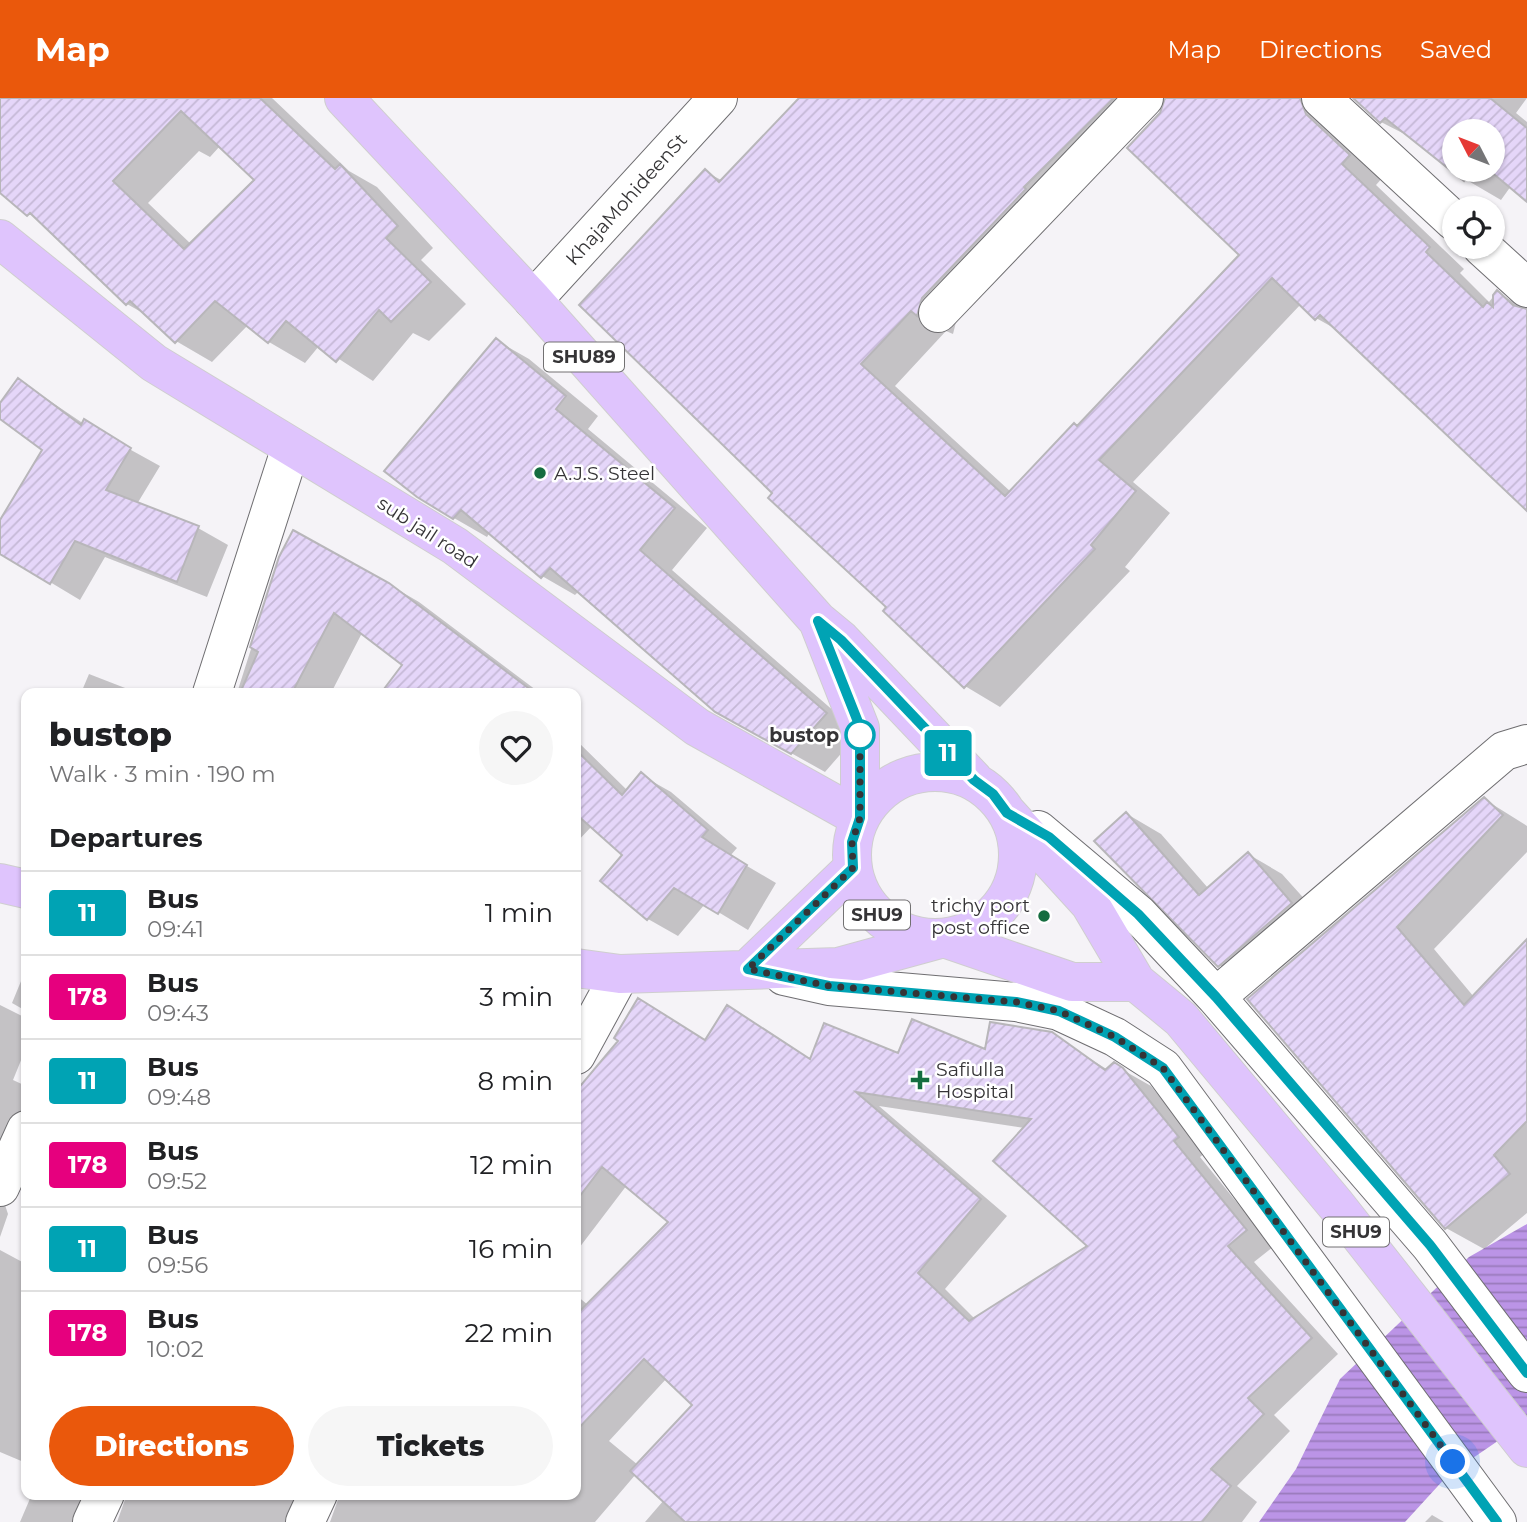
<!DOCTYPE html>
<meta charset="utf-8">
<style>
:root{--surface:#fff;--page:#f6f6f6;--text:#202124;--muted:#757577;--line:#e0e0e0;--accent:#ea580c}
body{margin:0;font-family:Montserrat,sans-serif;background:var(--page);color:var(--text);height:100vh;display:flex;flex-direction:column;font-size:26px;white-space:nowrap}
*{box-sizing:border-box;margin:0}
p{font-size:23px;color:var(--muted)}
.icon{flex:none;width:38px;height:38px;fill:none;stroke:currentColor;stroke-width:2;stroke-linecap:round;stroke-linejoin:round}
.map{position:relative;flex:1;overflow:hidden}
.panel{position:absolute;left:21px;top:590px;width:560px;height:812px;display:flex;flex-direction:column;background:var(--surface);border-radius:14px;box-shadow:0 2px 5px #0004}
.panel>*{flex:none}
.badge{padding:0 14px;border-radius:5px;font-size:24px;line-height:46px}
.needle{width:46px;rotate:312deg}
.tools{position:absolute;left:1442px;top:21px;display:grid;gap:14px}
.tools a{display:grid;place-items:center;width:63px;height:63px;border-radius:50%;background:var(--surface);box-shadow:0 2px 5px #0004;font-size:35px}
.you{position:absolute;width:35px;height:35px;margin:-18px;border:5px solid #fff;border-radius:50%;background:#1a73e8;box-shadow:0 0 0 10px #1a73e833}
.map>.badge{position:absolute;translate:-50% -50%;box-shadow:0 0 0 4px #fff}
h2{padding:0 28px;font-size:26px;line-height:63px}
.round{display:grid;place-items:center;flex:none;width:74px;height:74px;border-radius:37px;background:var(--page)}
.summary{display:flex;align-items:center;justify-content:space-between;height:119px;padding:0 28px}
h1{font-size:33px;font-weight:800;line-height:52px}
.cta{display:flex;gap:14px;margin-top:auto;padding:14px 28px}
.cta a{flex:1;height:80px;border-radius:42px;background:var(--accent);color:#fff;font-size:28px;font-weight:800;line-height:80px;text-align:center}
.cta a+a{background:var(--page);color:var(--text)}
ul{padding:0;list-style:none}
li{display:flex;align-items:center;gap:21px;height:84px;padding:0 28px;border-top:2px solid var(--line)}
li div{flex:1}
li b{display:block;font-size:26px}
li em{font-style:normal}
li .badge{min-width:77px;font-weight:700;text-align:center}
header{display:flex;align-items:center;gap:42px;box-sizing:border-box;height:98px;padding:0 35px;background:var(--accent);color:#fff}
header strong{font-size:33px}
nav{display:flex;gap:38px;margin-inline-start:auto;font-size:24px}
.map>svg:first-child{display:block}
</style>
<header>
<strong>Map</strong>
<nav><a>Map</a><a>Directions</a><a>Saved</a></nav>
</header>
<div class="map">
<svg width="1527" height="1424" viewBox="0 0 1527 1424">
<defs>
<pattern id="water-rules" width="6" height="5" patternUnits="userSpaceOnUse" patternTransform="scale(1.75)"><rect width="6" height="5" fill="#bb94e6"/><path d="M0 2.5h6" fill="none" stroke="#997abb"/></pattern>
<pattern id="building-hatch" width="6" height="6" patternUnits="userSpaceOnUse" patternTransform="scale(1.75)"><rect width="6" height="6" fill="#e5d6f9"/><path d="M-1 1l2-2M0 6l6-6M5 7l2-2" fill="none" stroke="#c5b8d6"/></pattern>
</defs>
<rect width="100%" height="100%" fill="#f5f3f7"/>
<path fill="url(#water-rules)" d="M1527,1126V1323L1448,1377L1405,1424H1259L1296,1371L1340,1281L1469,1159Z"/>
<path fill="#0003" fill-rule="evenodd" d="M0,0H272L349,73L377,89L433,150L421,162L466,206L429,243L413,235L373,283L319,248L305,265L269,244L248,227L212,264L176,243L150,219L127,206L42,125L0,93ZM220,48L257,82L191,146L148,105L199,53L210,59Z
M802,0H1348L1384,78L1376,87L1464,171L1460,175L1489,204L1497,194L1527,212V414L1341,234L1316,220L1301,206L1133,384L1170,415L1125,469L1130,473L1000,609L965,588L774,395L706,74L723,83ZM1168,0L1170,2L1129,50L1241,156L1078,329L1011,394L895,288L946,233L953,236L957,220L1058,111Z
M1354,0H1527L1516,15L1527,24V102L1511,88L1501,102L1465,81L1418,43L1381,24ZM1454,33H1493V72H1454Z
M496,242L529,261L598,318L588,331L707,430L672,472L859,635L825,674L750,632L579,493L575,497L542,478L490,434L487,439L454,420Z
M19,282L84,326L160,368L137,406L198,430L228,447L207,499L105,459L80,502L0,454V425L44,352L0,319V308Z
M280,460L388,486L419,504L540,595H386L405,567L362,535L331,595H237Z
M89,576L138,595H81Z
M576,642L628,693L641,677L671,694L737,750L730,758L776,785L748,832L705,806L678,838L648,821L603,783L625,756L592,728L576,745Z
M1484,701L1527,728V754L1434,851L1474,899L1527,844V1115L1484,1151L1446,1130L1249,902Z
M1127,716L1161,736L1208,790L1248,756L1282,776L1326,825L1253,887L1219,867Z
M26,871V913L12,905Z
M0,907L26,920V950L13,982L26,988V1054L7,1096L5,1107L8,1116L0,1139Z
M629,932L811,962L986,953L1051,936L1108,972L1114,967L1151,988L1205,1055L1200,1059L1273,1149L1254,1164L1338,1256L1274,1317L1290,1333L1237,1388L1257,1404L1242,1424H645L664,1402L636,1376L595,1424H330L340,1396H576V1197L588,1207L671,1124L627,1087L576,1154V996ZM879,1008L1025,1030L1089,1148L975,1221L945,1191L1007,1118ZM667,1280L694,1307L638,1367L609,1343Z
M0,1152L26,1166V1365L0,1354Z
M32,1396H118L103,1424H20Z
M127,1396H331L316,1424H117Z
M1432,1417L1444,1424H1425Z"/>
<path fill="url(#building-hatch)" stroke="#b8b6ba" stroke-width="2" fill-rule="evenodd" d="M0,0H260L335,71L340,66L398,128L386,140L431,184L391,224L379,212L336,264L286,223L268,245L215,203L175,245L130,203L126,207L30,115L27,118L0,95ZM181,13L254,82L184,151L113,83Z
M799,0H1114L1024,89L1026,91L922,200L917,218L911,213L861,266L1005,398L1074,325L1077,328L1239,157L1127,50L1160,15L1165,0H1300L1306,16L1350,57L1342,66L1430,149L1426,154L1483,209L1487,204L1493,209V197L1497,192L1513,207L1527,211V413L1320,217L1315,222L1272,180L1099,362L1136,393L1091,447L1095,451L964,590L883,513L886,509L768,400L772,395L579,207L705,71L719,84Z
M1353,0H1490L1527,30V104L1489,72H1493V33H1454V72H1473L1464,83L1385,20L1380,25Z
M496,240L566,298L556,311L675,410L640,452L827,615L791,656L715,614L550,470L541,480L461,412L453,421L417,399L384,373Z
M18,280L81,327L84,321L131,350L106,392L199,428L177,484L75,443L50,486L0,456V422L42,352L0,321V305Z
M293,432L389,485L535,595H381L402,567L334,515L292,595H240L258,554L250,549L279,459Z
M576,652L622,697L641,674L708,732L702,739L747,767L718,816L674,790L647,822L600,783L622,757L576,716Z
M1484,699L1503,717L1397,829L1464,907L1527,841V1023L1494,1057L1510,1076L1445,1131L1247,901Z
M1126,714L1199,797L1248,754L1292,805L1218,869L1094,743Z
M638,900L705,942L727,907L810,961L824,925L898,955L912,921L985,951L990,924L1052,934L1105,972L1114,964L1123,970L1179,1039L1174,1043L1247,1132L1228,1148L1312,1240L1248,1300L1264,1316L1211,1371L1231,1388L1202,1424H685L630,1373L692,1307L644,1261L576,1333V1217L668,1124L602,1069L576,1103V993L618,943L614,940ZM856,994L1031,1021L993,1063L1087,1148L969,1223L918,1175L981,1101Z"/>
<g fill="none" stroke-linecap="round" stroke-linejoin="round">
<defs>
<path id="minor" d="M1321,0L1454,123
M1482,149L1527,190
M533,202L718,0
M938,215L1144,0
M212,595L291,349
M1038,732L1138,816L1216,899L1430,1147L1527,1275
M784,878L829,888L1016,904L1059,913L1115,939L1163,970L1497,1424
M1216,899L1504,653L1527,646
M576,957L620,876
M0,1089L26,1032
M92,1424L105,1396
M305,1424L318,1396"/>
<path id="major" d="M344,0L533,202L818,523L841,542L974,682
M0,141L154,265L455,448L697,629L860,720V630L818,523
M852 757a83 83 0 1 1 166 0a83 83 0 1 1-166 0Z
M1007,715L1090,806L1136,884L1181,921L1336,1107L1527,1350
M0,785L26,791
M576,870L620,876L838,869L944,840L1072,884H1136
M748,871L853,770"/>
</defs>
<use href="#minor" stroke="#6f6e71" stroke-width="40"/>
<use href="#major" stroke="#cfcecf" stroke-width="40"/>
<use href="#minor" stroke="#fff" stroke-width="38"/>
<use href="#major" stroke="#dfc4fd" stroke-width="38"/>
</g>
<g fill="none" stroke-linecap="round" stroke-linejoin="round">
<defs>
<path id="line" d="M1497,1424L1163,970L1115,939L1059,913L1016,904L829,888L748,871L853,770L852,744L860,720V629L818,523L841,542L974,682L993,696L1007,715L1049,739L1138,816L1216,899L1430,1147L1527,1275"/>
</defs>
<use href="#line" stroke="#fff" stroke-width="16"/>
<use href="#line" stroke="#00a3b4" stroke-width="10"/>
<path stroke="#353436" stroke-width="7" stroke-dasharray="0 12.6" d="M860,637V629V720L852,744L853,770L748,871L829,888L1016,904L1059,913L1115,939L1163,970L1453,1364"/>
</g>
<g fill="#156d40" stroke="#fff" stroke-width="2.5">
<circle cx="540" cy="375" r="7"/>
<circle cx="1044" cy="818" r="7"/>
<path d="M916.5 971.5h7v7h7v7h-7v7h-7v-7h-7v-7h7z"/>
</g>
<circle fill="#fff" stroke="#00a3b4" stroke-width="3.5" cx="860" cy="637" r="14"/>
<g text-anchor="middle" stroke-width="5" stroke-linejoin="round" paint-order="stroke">
<g fill="#fff" stroke="#727172" stroke-width="2">
<rect x="544" y="244.5" width="80" height="29" rx="5"/>
<rect x="844" y="802.5" width="66" height="29" rx="5"/>
<rect x="1323" y="1119.5" width="66" height="29" rx="5"/>
</g>
<g font-size="18" font-weight="bold" fill="#353436">
<text x="584" y="265">SHU89</text>
<text x="877" y="823">SHU9</text>
<text x="1356" y="1140">SHU9</text>
</g>
<g font-size="19" fill="#353436" stroke="#fff">
<text transform="translate(626 101) rotate(-48)" y="7">KhajaMohideenSt</text>
<text transform="translate(428 434) rotate(33)" y="7">sub jail road</text>
</g>
<g font-size="19" fill="#353436" stroke="#fff" text-anchor="start">
<text x="554" y="382">A.J.S. Steel</text>
<text x="1030" y="814" text-anchor="end">trichy port<tspan x="1030" dy="22">post office</tspan></text>
<text x="936" y="978">Safiulla<tspan x="936" dy="22">Hospital</tspan></text>
</g>
<g font-size="19" font-weight="bold" fill="#353436" stroke="#fff" text-anchor="end">
<text x="839" y="644">bustop</text>
</g>
</g>
</svg>
<div class="tools">
<a><svg class="needle" viewBox="-14 -14 28 28"><path d="M0-13l5 13h-10z" fill="#e53935"/><path d="M0 13l5-13h-10z" fill="#757577"/></svg></a>
<a><svg class="icon" aria-label="locate" viewBox="0 0 24 24"><circle cx="12" cy="12" r="6"/><path d="M12 2v4M12 18v4M2 12h4M18 12h4"/></svg></a>
</div>
<div class="you" style="left:1453px;top:1364px"></div>
<b class="badge" style="left:948px;top:655px;background:#00a3b4;color:#fff">11</b>
<section class="panel">
<div class="summary"><div><h1>bustop</h1><p>Walk · 3 min · 190 m</p></div><a class="round"><svg class="icon" aria-label="heart" viewBox="0 0 24 24"><path d="M12 20l-8-8c-3-5 5-10 8-4 3-6 11-1 8 4z"/></svg></a></div>
<h2>Departures</h2>
<ul>
<li><span class="badge" style="background:#00a3b4;color:#fff">11</span><div><b>Bus</b><p>09:41</p></div><em>1 min</em></li>
<li><span class="badge" style="background:#e6007e;color:#fff">178</span><div><b>Bus</b><p>09:43</p></div><em>3 min</em></li>
<li><span class="badge" style="background:#00a3b4;color:#fff">11</span><div><b>Bus</b><p>09:48</p></div><em>8 min</em></li>
<li><span class="badge" style="background:#e6007e;color:#fff">178</span><div><b>Bus</b><p>09:52</p></div><em>12 min</em></li>
<li><span class="badge" style="background:#00a3b4;color:#fff">11</span><div><b>Bus</b><p>09:56</p></div><em>16 min</em></li>
<li><span class="badge" style="background:#e6007e;color:#fff">178</span><div><b>Bus</b><p>10:02</p></div><em>22 min</em></li>
</ul>
<div class="cta"><a>Directions</a><a>Tickets</a></div>
</section>
</div>
